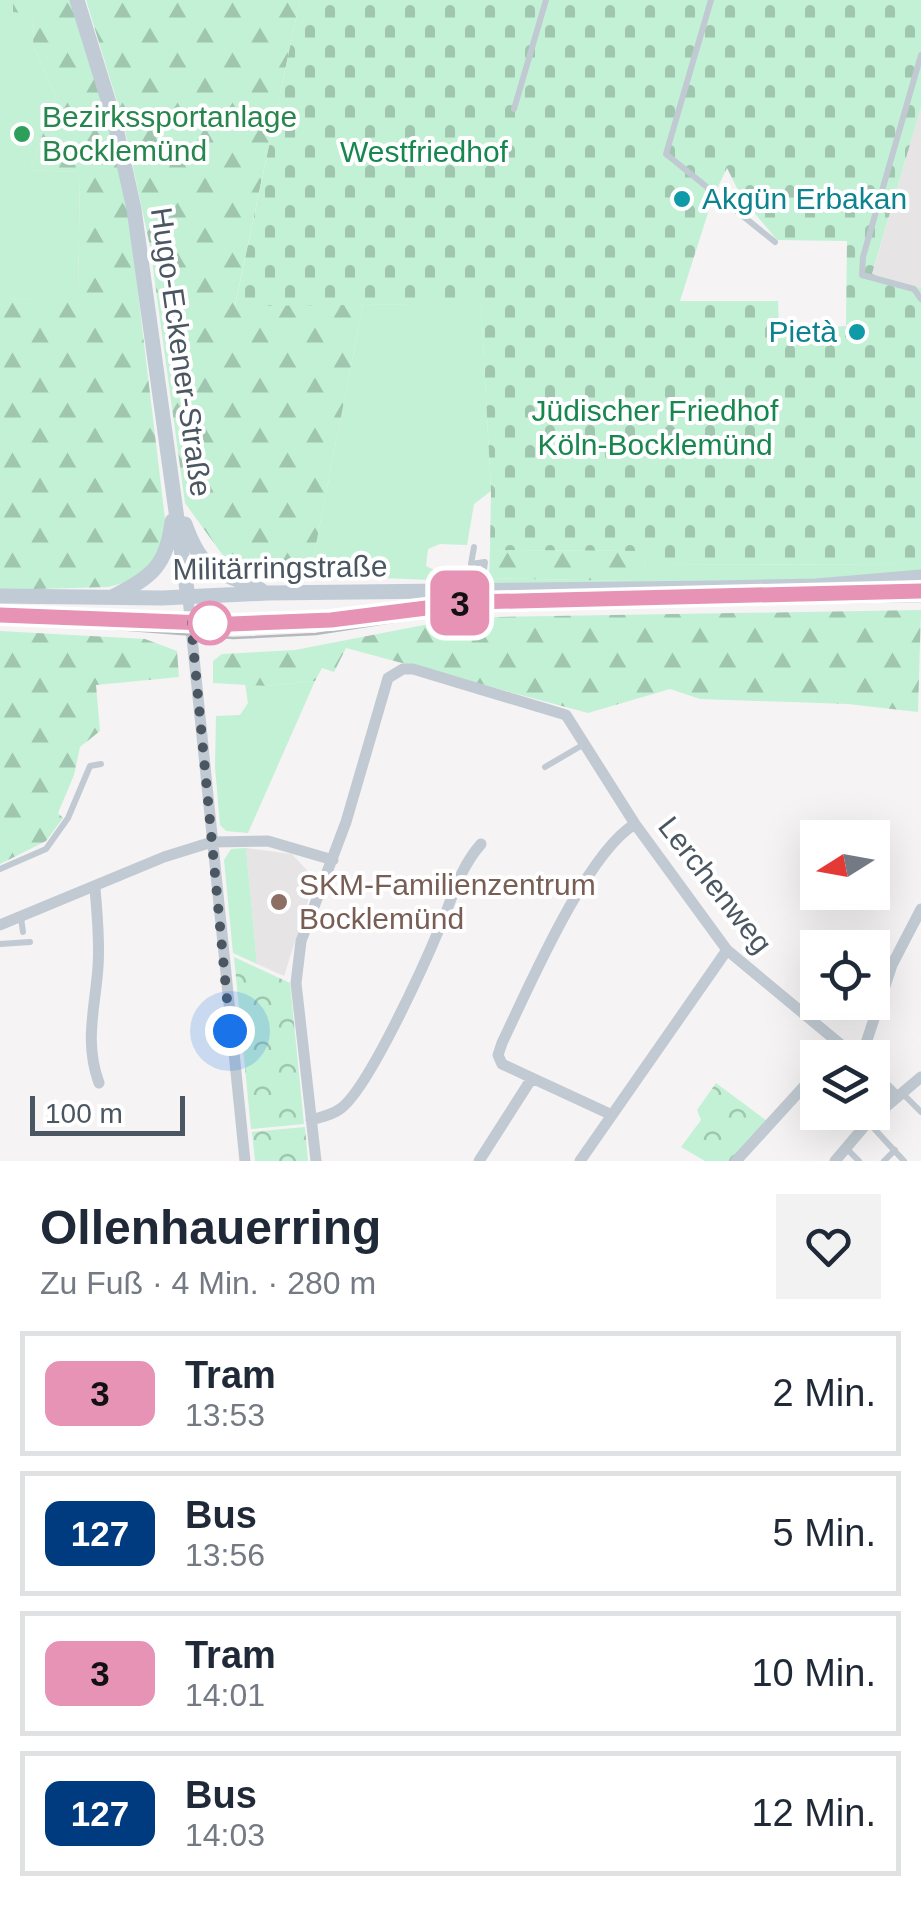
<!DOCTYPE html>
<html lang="de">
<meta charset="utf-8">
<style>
:root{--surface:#fff;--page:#f2f2f3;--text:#1f2937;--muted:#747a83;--line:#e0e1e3}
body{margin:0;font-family:Helvetica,sans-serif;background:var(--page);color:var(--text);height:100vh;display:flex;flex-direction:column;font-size:38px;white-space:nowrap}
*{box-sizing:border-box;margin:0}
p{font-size:32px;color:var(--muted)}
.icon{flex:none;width:55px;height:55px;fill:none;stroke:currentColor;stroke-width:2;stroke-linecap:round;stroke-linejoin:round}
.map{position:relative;height:1161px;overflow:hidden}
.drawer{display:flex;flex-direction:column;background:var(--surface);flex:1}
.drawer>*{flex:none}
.badge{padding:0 20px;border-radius:15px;font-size:35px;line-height:65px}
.needle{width:65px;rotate:259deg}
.buttons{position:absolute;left:800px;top:820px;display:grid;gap:20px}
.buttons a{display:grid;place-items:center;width:90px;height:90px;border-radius:0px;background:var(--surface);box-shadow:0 10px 40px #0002;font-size:50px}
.scale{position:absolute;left:30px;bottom:25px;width:155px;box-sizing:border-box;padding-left:10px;border:5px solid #4a5661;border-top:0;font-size:28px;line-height:35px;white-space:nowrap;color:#4a5661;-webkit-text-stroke:8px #fff;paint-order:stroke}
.you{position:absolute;width:50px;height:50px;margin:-25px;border:8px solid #fff;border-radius:50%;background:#1a73e8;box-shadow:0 0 0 15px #1a73e833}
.map>.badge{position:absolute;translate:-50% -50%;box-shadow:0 0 0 5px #fff}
.round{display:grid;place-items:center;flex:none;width:105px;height:105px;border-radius:0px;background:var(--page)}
.head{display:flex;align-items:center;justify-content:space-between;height:170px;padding:0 40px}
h1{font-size:48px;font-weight:600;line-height:75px}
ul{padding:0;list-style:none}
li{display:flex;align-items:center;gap:30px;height:125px;margin:0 20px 15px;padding:0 20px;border:5px solid var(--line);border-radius:0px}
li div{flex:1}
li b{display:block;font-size:38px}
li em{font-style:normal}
li .badge{min-width:110px;font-weight:700;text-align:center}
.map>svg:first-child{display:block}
</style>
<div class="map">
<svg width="921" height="1161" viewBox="0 0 921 1161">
<defs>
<pattern id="forest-firs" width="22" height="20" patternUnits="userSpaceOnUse" patternTransform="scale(2.5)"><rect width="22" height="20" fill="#c3f1d5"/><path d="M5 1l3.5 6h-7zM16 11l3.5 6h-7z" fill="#a0c6b0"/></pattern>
<pattern id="cemetery-stones" width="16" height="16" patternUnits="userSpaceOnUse" patternTransform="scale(2.5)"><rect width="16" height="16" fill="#c3f1d5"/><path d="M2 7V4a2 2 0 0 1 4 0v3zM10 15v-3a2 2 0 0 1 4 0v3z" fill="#a0c6b0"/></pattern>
<pattern id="park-crowns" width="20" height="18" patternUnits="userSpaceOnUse" patternTransform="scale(2.5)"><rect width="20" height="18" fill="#c3f1d5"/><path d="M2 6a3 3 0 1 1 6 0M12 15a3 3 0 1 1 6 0" fill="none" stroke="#a0c6b0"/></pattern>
</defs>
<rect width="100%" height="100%" fill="#f5f3f3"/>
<path fill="#e6e4e5" d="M921,107V288L872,275Z
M246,848L292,854L315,879L284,976L257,964Z"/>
<path fill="#c3f1d5" d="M0,0H13V12L34,14L33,45L56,97L30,170L80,172L78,300L0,298Z
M481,303L491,491L474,504L467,545L440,544L428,549L426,566C440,574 453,570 467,578L456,581L310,575L363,305Z
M921,564V572L822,580L491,586L489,578L635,581L646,565Z
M315,681L248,833L226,831L220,825L215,767L216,716L240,715L248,703L245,683L267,686Z
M246,848L257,964L233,953L224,860L231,849Z"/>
<path fill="url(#forest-firs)" d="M13,0H71L106,114L128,209L165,519L163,543L157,558L135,580L108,587L0,590V298L78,299L80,172L30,170L56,97L33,45L34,15L13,12Z
M86,0H300L235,305H363L310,575L227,561L185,503L150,246L123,121Z
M490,550L639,551L646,565L636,581L489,578Z
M921,610L918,712L848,704L700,699L670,689L588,713L346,648L334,672L322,668L315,681L267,686L213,683V661L222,654L295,650L424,625L497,617Z
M0,631L145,639L177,651L179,677L96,685L100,731L80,747L74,775L58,813L63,818L46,841L0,864Z"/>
<path fill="url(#cemetery-stones)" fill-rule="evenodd" d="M300,0H921V107L872,274L921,288V564L646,565L638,551L490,550L491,491L481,304L235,306ZM727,168L742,198L777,240L847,241L846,326L779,331L778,301H680L713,197Z"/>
<path fill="url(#park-crowns)" d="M234,957L290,983L304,1124L251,1129Z
M716,1083L767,1121L733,1161H705L681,1147L701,1120L697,1110Z
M305,1127L308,1161H255L252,1132Z"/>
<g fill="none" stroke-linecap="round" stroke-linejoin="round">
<path stroke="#c1cad2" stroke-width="6" d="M711,0L666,154L775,242
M921,55L863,257L862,275L914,289L921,299
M514,109L546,0
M474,547L471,564L485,562L481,590
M545,767L586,743
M0,869L46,849L68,818L90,766L101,764
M21,918L23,932
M0,944L30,942
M903,1094L921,1112
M868,1122L904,1161
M846,1148L859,1161
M884,1161L895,1150"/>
<path stroke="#c1cad2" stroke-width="11" d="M188,598L245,1161
M95,888C97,914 100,940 98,967C95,1009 84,1042 99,1083
M0,925L164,857L212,842L268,841L333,860
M829,1058L841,1045
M861,1058L892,965L921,909
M872,1072L897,1097
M532,1078L612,1115
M311,1120C321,1117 332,1115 340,1109C368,1090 425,963 440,927C453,897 459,869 481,844
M316,1161L296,983L301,941L346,822L388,678L403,669H413L566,715L635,824L727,950L857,1058
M479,1161L532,1078L502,1064L498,1055L502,1043C528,989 586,853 635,824
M580,1161L727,950
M736,1161L818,1071
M835,1161L868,1122L921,1077"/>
<path stroke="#c1cbd6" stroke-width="15" d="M77,0L114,119L134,209L188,598
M185,524C203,575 218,570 261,590
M0,596L162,598L268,593L716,588L816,586L921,577
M114,596C152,577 167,565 172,521"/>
<path stroke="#b5b8bd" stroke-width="2.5" d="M0,620L233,638L316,634L482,608L921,601"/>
</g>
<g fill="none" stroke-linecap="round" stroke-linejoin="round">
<defs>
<path id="line" d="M0,615L231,624L331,620L474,602L921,591"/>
</defs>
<use href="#line" stroke="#fff" stroke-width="22"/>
<use href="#line" stroke="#e693b5" stroke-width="15"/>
<path stroke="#4a5661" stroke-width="10" stroke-dasharray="0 18" d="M210,623H191L230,1031"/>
</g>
<circle fill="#2e9e5b" stroke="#fff" stroke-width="4" cx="22" cy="134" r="10"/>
<g fill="#0f9aa8" stroke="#fff" stroke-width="4">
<circle cx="682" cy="199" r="10"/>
<circle cx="857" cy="332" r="10"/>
</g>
<circle fill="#fff" stroke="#e693b5" stroke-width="5" cx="210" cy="623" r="20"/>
<circle fill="#8d6e63" stroke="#fff" stroke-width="4" cx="279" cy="902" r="10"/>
<g text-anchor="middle" stroke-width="8" stroke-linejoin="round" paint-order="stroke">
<g font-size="30" fill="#27864d" stroke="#fff" text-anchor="start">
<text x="42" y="127">Bezirkssportanlage<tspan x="42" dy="34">Bocklemünd</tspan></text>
</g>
<g font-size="30" fill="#17864f" stroke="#fff">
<text x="424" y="162">Westfriedhof</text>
<text x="655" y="421">Jüdischer Friedhof<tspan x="655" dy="34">Köln-Bocklemünd</tspan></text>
</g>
<g font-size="30" fill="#0d838f" stroke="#fff" text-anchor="start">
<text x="702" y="209">Akgün Erbakan</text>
<text x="837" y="342" text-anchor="end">Pietà</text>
</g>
<g font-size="30" fill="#4a5661" stroke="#fff">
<text transform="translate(181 352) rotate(82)" y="10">Hugo-Eckener-Straße</text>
<text transform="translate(280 568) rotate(-1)" y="10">Militärringstraße</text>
<text transform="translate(715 885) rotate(52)" y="10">Lerchenweg</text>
</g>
<g font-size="30" fill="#785e54" stroke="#fff" text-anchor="start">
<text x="299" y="895">SKM-Familienzentrum<tspan x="299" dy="34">Bocklemünd</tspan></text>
</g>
</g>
</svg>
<div class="buttons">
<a><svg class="needle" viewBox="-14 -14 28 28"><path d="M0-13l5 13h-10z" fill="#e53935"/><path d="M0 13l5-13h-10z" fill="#747a83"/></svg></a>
<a><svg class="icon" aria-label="locate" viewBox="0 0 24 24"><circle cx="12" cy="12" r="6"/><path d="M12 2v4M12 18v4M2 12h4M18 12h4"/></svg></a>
<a><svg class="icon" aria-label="layers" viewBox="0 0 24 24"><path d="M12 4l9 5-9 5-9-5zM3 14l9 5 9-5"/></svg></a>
</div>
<div class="scale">100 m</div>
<div class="you" style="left:230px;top:1031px"></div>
<b class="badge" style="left:460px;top:603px;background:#e693b5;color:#111">3</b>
</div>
<section class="drawer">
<div class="head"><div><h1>Ollenhauerring</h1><p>Zu Fuß · 4 Min. · 280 m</p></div><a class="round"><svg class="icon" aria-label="heart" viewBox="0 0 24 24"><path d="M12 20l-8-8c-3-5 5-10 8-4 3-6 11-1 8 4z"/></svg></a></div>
<ul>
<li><span class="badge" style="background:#e693b5;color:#111">3</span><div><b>Tram</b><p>13:53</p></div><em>2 Min.</em></li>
<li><span class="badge" style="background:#003b80;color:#fff">127</span><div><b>Bus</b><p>13:56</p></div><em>5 Min.</em></li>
<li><span class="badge" style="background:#e693b5;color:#111">3</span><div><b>Tram</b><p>14:01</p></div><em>10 Min.</em></li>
<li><span class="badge" style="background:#003b80;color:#fff">127</span><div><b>Bus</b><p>14:03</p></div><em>12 Min.</em></li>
</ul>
</section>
